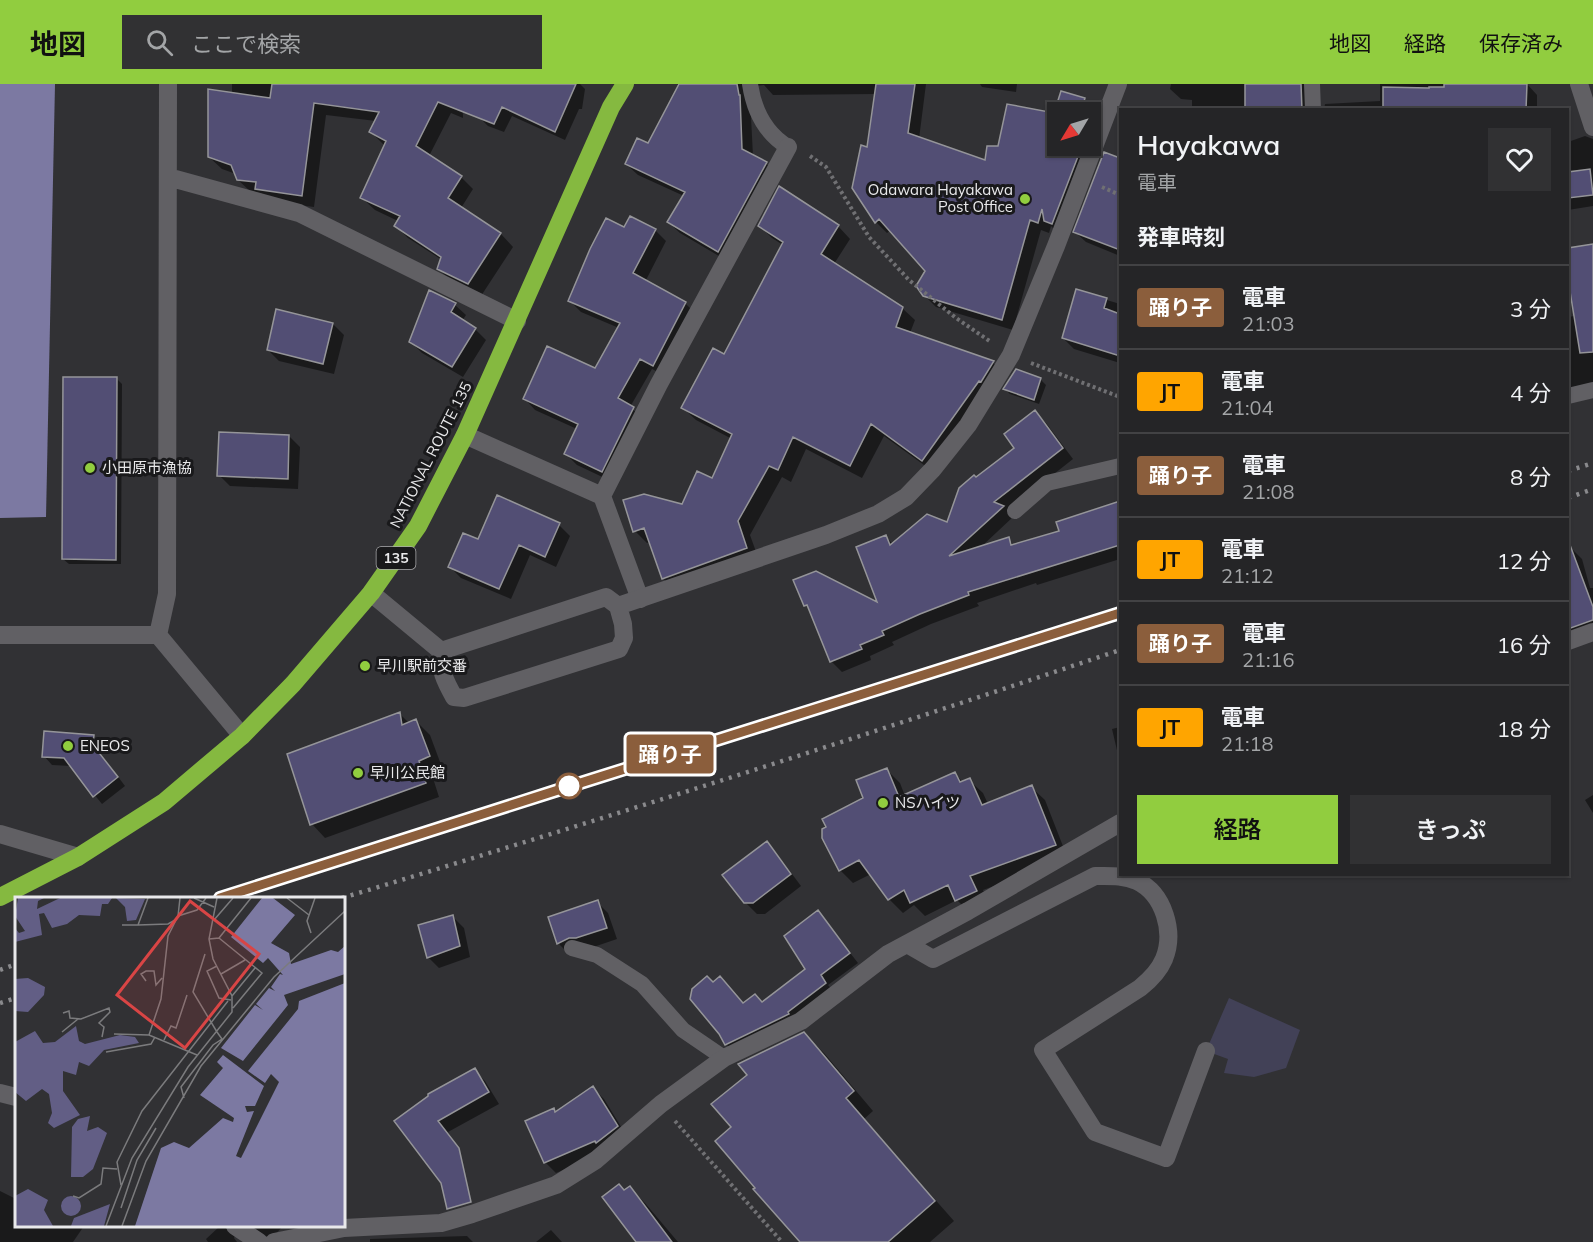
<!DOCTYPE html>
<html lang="ja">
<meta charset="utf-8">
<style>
:root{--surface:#252527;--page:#313133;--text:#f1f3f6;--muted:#a3a5a7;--line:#424244;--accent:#91cd3f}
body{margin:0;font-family:Mulish,"Noto Sans JP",sans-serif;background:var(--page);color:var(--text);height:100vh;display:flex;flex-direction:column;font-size:22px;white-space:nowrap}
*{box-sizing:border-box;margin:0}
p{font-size:20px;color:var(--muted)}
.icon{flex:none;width:33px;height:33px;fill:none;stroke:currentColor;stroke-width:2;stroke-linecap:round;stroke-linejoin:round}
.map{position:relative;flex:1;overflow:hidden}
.side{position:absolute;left:1119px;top:24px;width:450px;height:768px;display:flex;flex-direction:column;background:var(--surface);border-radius:0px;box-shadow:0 2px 4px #0004,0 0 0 2px var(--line)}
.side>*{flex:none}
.badge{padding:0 12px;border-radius:4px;font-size:21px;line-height:39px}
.needle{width:39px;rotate:232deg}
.controls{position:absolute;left:1047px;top:18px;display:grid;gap:12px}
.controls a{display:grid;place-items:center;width:54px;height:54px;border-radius:0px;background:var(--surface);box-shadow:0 2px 4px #0004,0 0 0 2px var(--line);font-size:30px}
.map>.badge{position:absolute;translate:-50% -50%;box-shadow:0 0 0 3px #fff}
h2{padding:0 18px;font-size:22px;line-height:54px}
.round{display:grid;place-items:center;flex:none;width:63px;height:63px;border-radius:0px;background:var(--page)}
.head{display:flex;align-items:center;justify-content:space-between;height:102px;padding:0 18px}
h1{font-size:28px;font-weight:600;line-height:45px}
.action{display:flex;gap:12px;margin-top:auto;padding:12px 18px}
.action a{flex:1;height:69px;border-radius:0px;background:var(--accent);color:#111;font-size:24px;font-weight:600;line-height:69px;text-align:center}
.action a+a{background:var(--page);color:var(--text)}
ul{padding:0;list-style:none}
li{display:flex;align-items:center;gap:18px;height:84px;padding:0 18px;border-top:2px solid var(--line)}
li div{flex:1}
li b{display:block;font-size:22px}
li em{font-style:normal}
li .badge{min-width:66px;font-weight:700;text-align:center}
header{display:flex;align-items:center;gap:36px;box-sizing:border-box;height:84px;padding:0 30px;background:var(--accent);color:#111}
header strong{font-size:28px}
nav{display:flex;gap:33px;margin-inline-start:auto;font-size:21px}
.search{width:420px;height:54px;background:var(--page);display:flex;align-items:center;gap:15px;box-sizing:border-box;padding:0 21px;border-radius:0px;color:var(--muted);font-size:22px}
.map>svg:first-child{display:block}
</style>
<header>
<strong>地図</strong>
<div class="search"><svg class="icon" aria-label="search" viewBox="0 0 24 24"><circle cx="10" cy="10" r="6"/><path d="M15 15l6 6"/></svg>ここで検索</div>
<nav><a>地図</a><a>経路</a><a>保存済み</a></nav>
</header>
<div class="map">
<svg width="1593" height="1158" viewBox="0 0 1593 1158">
<rect width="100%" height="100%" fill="#313134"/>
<path fill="#424157" d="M1229,914L1300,946L1286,984L1254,993L1224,989L1228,975L1206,967Z"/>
<path fill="#7c79a2" d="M0,0H55L46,433L0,434Z"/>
<path fill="#0007" fill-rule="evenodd" d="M232,0H462L463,34L451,29L429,72L461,93L473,105L461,124L501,150L513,163L481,212L451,197L438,184L442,176L408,154L396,142L398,137L375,126L362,114L385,62L371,48L376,37L326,31L314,123L269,117L261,109L251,108L238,96L236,90L222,85L209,73L232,10Z
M482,0H580L585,5L582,25H579L565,56L512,32L504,48L488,42L478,32Z
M677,0H926L919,55L996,82L1055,31L1062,9L1084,16L1095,27L1092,40L1102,50L1057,148L1051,142L1049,149L1041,146L1013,246L936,223L924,211L927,187L891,146L887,149L876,138L868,65L877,10L773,11L764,1L755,2L750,13L753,72L766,79L777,91L729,178L680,149L668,138L684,112L638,91L626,80L649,61L680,3ZM1058,28H1090V62H1058Z
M980,0H1017L1016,8L982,3Z
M1171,0H1310L1312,26H1192V16L1181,15L1170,5Z
M1380,0H1527L1537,11V26H1324L1325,20L1380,17Z
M1585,52L1593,55V122L1568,126V58Z
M1105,70L1120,76V172L1086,158L1075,148Z
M760,142H838L850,155L834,180L902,224L915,236L910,249L993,279L1006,291L935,389L884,352L862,394L806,365L791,398L782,393L750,451L759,476L675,507L663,494L651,458L647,459L635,447L683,422L712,396L732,355L696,336L683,324L725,272L783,161L772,154Z
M624,145L655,146L666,157L645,198L685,219L696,230L664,291L652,285L630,323L645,336L613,398L577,381L566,370L577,345L535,326L525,315L596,286L619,244L581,228L570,217Z
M1593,162V201L1568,206V166Z
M1077,207L1120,220V279L1074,265L1063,254Z
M430,208L455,221L466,231L462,237L475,245L486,256L463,293L422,269L411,258Z
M1593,229V304L1568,309V233Z
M333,240L344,251L334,290L279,277L268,266Z
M117,295L122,300L121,480H69L63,475Z
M1041,296L1046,301L1039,320L1010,310L1005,305Z
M1035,328L1046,339L1073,375L1007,427L1013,433L981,463L1008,455L1015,462L1061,448L1095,426L1120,418V475L1037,501L1036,499L977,519L979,522L931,540L892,558L894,561L870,572L871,576L842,588L831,577L811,527L806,521L795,497L880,521L886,453L893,460L948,440L976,395L1016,364Z
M289,352L300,363L298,405L230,402L219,391Z
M559,441L570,452L556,483L530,471L511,515L461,494L450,483L479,457Z
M1571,464L1582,475L1590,504H1593V551L1568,560V465Z
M400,630L410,640L416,637L430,651L443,686L432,691L439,713L325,754L312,740Z
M1120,643V679L1112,645Z
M93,652L101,661V670L125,702L102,720L71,682L52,681L44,672Z
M887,686L900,699L905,712L955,690L963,698L969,696L983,709L988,720L1031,703L1045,716L1068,775L983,806L990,820L970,829L957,816L925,832L914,821L903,829L889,815L871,790L853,799L840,786L865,715Z
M1593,711V729L1585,716Z
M767,759L777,770L801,802L765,830H757L745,818Z
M597,818L608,829L617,855L570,871L559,860L550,834Z
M818,828L858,879L828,901L834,908L735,969L726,960L713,900L729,903L744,920L762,919L807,885Z
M453,833L464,844L470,873L439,884L428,873Z
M804,950L824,969L873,1027L864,1035L954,1137L930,1158H802L733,1043L749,991Z
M474,986L485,997L499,1020L448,1048L453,1056L427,1075L430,1012Z
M593,1004L604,1015L628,1054L607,1067L556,1089L545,1078L553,1026L557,1029Z
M630,1104L645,1119L678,1158H636L604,1114L625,1108Z
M0,1107L16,1115V1142H84L73,1158H0Z
M220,1142H247L237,1146L234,1154L237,1158H208L206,1155Z
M249,1142H283L271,1155Z
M551,1146L562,1158H536Z
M467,1152L473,1158H370V1155Z"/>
<path fill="#524e74" stroke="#959599" stroke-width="1.5" d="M272,0H576L555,48L502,23L494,40L438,18L416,62L462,92L448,114L501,149L468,200L437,185L441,173L394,142L400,132L360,114L386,57L369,48L379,28L314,19L302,112L255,105L256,98L237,96L231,81L208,73V5L270,14Z
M679,0H737L739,11H740L742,65L767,78L718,168L667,138L685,108L625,80L637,54L648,59Z
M876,0H915L908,49L985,76L987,62H998L1007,20L1054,29L1061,7L1085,14L1081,28H1058V62H1082L1052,140L1044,137L1042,125L1038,139L1030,136L1002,236L923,212L916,202L925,187L879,135L875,139L852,104L861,61L867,63Z
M1245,0H1301L1302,26H1245Z
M1444,0H1527L1526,26H1383V3L1429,4V3H1444Z
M1104,68L1120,74V166L1073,148Z
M1590,85L1593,111L1568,114V88Z
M779,102L839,141L821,170L903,223L896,243L994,277L981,298L979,297L922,377L871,340L850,382L793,353L778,386L769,382L738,437L747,464L662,495L644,444L633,448L623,416L644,410L682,420L697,387L712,394L732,350L681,324L713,264L724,270L783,158L758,142Z
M630,132L656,145L633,189L686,218L653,282L640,275L618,314L634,323L602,388L564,370L578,340L523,315L547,262L595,284L620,239L568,217L590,165L606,134L624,143Z
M1593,160V268L1580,269L1568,195V164Z
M1076,205L1107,214L1104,224L1120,230V272L1062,254Z
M429,206L456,219L451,228L476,244L452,283L409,258Z
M276,225L333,239L323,280L267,266Z
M1016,285L1041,294L1034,316L1003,305Z
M63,293H117L116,476L62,475Z
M1035,326L1063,364L994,418L1004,422L949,472L1009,453L1011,461L1059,447L1056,438L1120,417V461L968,508L969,511L920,530L882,547L884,551L860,561L862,565L830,578L807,521L804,522L793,496L816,487L877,518L856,463L886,451L890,461L927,430L947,438L959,404L974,391L976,393L1014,364L1004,350Z
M219,348L289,351L288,395L217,392Z
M497,411L560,439L545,473L519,461L499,505L448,483L463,449L478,455Z
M1568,461H1570L1593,523V536L1568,545Z
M400,628L402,641L416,635L430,672L419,677L426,699L310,741L287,670Z
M44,647L94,651L93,661L118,693L93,713L64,674L42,673Z
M887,684L899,713L955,688L960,698L970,694L982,721L1032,701L1056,761L970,792L977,807L955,817L948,801L910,819L904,806L888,816L859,776L839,787L822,754V745L826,743L822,735L863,714L856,696Z
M767,757L791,790L753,819H744L722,791Z
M598,816L607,844L576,854H569L557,860L548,833Z
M818,826L850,869L821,891L826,899L788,928L789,930L725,961L719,950L690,915L692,905L707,892L713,898L720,892L743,919L755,910L762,918L805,885L784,852Z
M453,831L460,862L427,874L418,841Z
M804,948L854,1007L846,1014L935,1117L888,1158H800L753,1105L755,1104L715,1057L731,1043L711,1020L747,991L738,980Z
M475,984L489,1008L438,1037L459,1064L471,1118L447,1125L441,1099L394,1037L428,1012V1010Z
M593,1002L618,1042L596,1059L595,1057L544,1079L525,1037L554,1024L555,1028Z
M619,1100L624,1106L630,1102L672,1158H636L602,1113Z"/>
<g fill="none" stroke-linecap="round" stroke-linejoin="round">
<path stroke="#707073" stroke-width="4" stroke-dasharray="3 3" stroke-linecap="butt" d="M810,72L826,83L869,153L909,196L956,234L991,258
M1102,103L1120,111
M1031,279L1120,313
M675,1037L782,1158"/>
<path stroke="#616064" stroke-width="16" d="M750,0C754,27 765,49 788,63
M1312,0L1313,26
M1568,312L1593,306
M1015,427L1047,399L1120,382
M572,864L597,871L642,900L683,946L724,974"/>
<path stroke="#616064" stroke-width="18" d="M1579,0L1593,43
M168,93L299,129L517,237
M465,351L602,412L659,300L788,63
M602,412L640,515
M0,551H158L242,652
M158,551L167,510L168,0
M1568,557L1593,548
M0,750L78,773
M907,860L933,875L1095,792C1109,792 1124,791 1137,797C1164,810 1175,848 1164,875C1159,887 1150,896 1140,904L1043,966L1095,1048L1166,1074L1206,967
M0,1009L16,1013
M235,1142L259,1158
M274,1158L344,1144L441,1139L472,1130L556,1101L596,1076L661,1020L724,974L801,937L888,870L968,827L1120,739"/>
<path stroke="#616064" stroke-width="18" d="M371,509L441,567
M606,513L618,522L623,540L624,554L619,565L464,614L454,613C445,597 439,585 441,567Z
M618,522L826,451L878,430L906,413L933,385L968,341L1011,271L1056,162L1118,0"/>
<path stroke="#85b940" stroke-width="18" d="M0,813L78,773L164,718L242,652L293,600L371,509L418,442L465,351L611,23L625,0"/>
<path stroke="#8a8a8d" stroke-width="4.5" stroke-dasharray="3 6" stroke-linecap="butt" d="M1568,387L1593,379
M1568,414L1593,405
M220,814L1120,529
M342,814C603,735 862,653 1120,566
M0,886L16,880
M0,919L16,914"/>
</g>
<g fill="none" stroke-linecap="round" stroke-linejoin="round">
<defs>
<path id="line" d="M220,814L555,707L1120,529"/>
</defs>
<use href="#line" stroke="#fff" stroke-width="14"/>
<use href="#line" stroke="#8b5e3c" stroke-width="9"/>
</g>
<g fill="#91cd3f" stroke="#19191b" stroke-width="2">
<circle cx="1025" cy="115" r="6"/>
<circle cx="90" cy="384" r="6"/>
<circle cx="365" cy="582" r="6"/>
<circle cx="68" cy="662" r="6"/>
<circle cx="358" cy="689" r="6"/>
<circle cx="883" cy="719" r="6"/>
</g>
<circle fill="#fff" stroke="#8b5e3c" stroke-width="3" cx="569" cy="702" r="12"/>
<g text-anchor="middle" stroke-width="6" stroke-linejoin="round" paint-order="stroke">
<rect fill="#19191b" stroke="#ababad" stroke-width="1.5" x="376.5" y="463" width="39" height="22" rx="4.5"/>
<g font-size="14" font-weight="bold" fill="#e9e9eb">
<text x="396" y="479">135</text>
</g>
<g font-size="15" fill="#e9e9eb" stroke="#19191b" text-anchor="start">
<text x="1013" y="111" text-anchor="end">Odawara Hayakawa<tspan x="1013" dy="17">Post Office</tspan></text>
<text x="102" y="389">小田原市漁協</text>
<text x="377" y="587">早川駅前交番</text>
<text x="80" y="667">ENEOS</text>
<text x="370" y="694">早川公民館</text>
<text x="895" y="724">NSハイツ</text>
</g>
<g font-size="15" fill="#e9e9eb" stroke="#19191b">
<text transform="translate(431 371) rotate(-63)" y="5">NATIONAL ROUTE 135</text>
</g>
</g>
<g transform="translate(15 813)">
<rect width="330" height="330" fill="#313134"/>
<path d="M3,1H29L23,4L22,12L45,1H97L93,7H87L85,19L64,18L52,27L37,31L29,16L24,17L27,38L0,45V31L4,36L10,34L0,19ZM101,1L130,2L121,23L112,24L110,10ZM13,81L30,90L29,98L13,115L0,114V82ZM61,129L64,144L70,147L105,138L120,140L124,146L89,153L74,169L64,165L61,178L48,174V194L65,218L39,231L33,226L37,216L34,197L27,192L11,204L0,195V145L20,134L28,146L40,145ZM75,219L72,234L83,230L92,236L78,272L68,280H56L57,230L63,222ZM13,292L33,303L29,313L38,329H0V299ZM46 309a10 10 0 1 1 20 0a10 10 0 1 1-20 0ZM95,307L89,329H56L59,321Z" fill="#625e85"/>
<path d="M247,1H258L280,18L256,46L274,56L276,67L316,53L323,55L330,49V77L269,98L273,108L228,164L206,151L240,108L248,113L241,107L254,91L260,94L256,90L265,77L268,78L253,61L248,66L216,40ZM330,86V329H120L146,251L159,245L174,251L208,221L218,225L219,221L185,198L208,171L202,165L208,158L249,189L240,209H230L232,215L239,214L221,259L226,261L264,185L256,177L250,186L233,174L283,112L284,104Z" fill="#7c79a2"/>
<path fill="none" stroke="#7b7b7d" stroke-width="1.5" d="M179,1L199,10M272,1L294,18M163,19L182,13L191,1M199,23L218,1M107,28H123L133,1M123,28L153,27L162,22M296,36L292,24L300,1M204,41L247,76L218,111M194,42L204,41L236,1M190,57L178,95L202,135M202,69L192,74L204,101L216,103M206,77L230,63M131,84L126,77L131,74H139L141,88L147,81M217,99L240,71M48,116L54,114L55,121L66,122L94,111L95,115L84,126L89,130L87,140M47,135L63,122M99,137L134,138L182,158M134,138L146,102L153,39L163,19L165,1M149,143L156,129L161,131L172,98M91,155L136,147L140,140M169,201L166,190L198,148L207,142L202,135M106,288L102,265L127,214L213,104M58,299L64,301L86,287L88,271L102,272M106,311L122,263L141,231M91,329L117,261L173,170L217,115V99L198,62L194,42L202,1M107,329L131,264L186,169L259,80L330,14"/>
<path fill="#d94545" fill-opacity="0.15" stroke="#d94545" stroke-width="3" d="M175,4L244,57L170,151L102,98Z"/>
<rect width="330" height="330" fill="none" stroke="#e9e9eb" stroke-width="3"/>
</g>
</svg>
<div class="controls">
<a><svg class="needle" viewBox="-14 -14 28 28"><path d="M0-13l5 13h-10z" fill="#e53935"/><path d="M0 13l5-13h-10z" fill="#a3a5a7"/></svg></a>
</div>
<b class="badge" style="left:670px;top:670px;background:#8b5e3c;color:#fff">踊り子</b>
<section class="side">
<div class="head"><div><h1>Hayakawa</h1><p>電車</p></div><a class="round"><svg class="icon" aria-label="heart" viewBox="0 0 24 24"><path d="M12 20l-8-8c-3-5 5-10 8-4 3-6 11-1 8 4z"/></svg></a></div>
<h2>発車時刻</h2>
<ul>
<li><span class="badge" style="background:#8b5e3c;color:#fff">踊り子</span><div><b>電車</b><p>21:03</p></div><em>3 分</em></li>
<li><span class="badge" style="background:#ffa500;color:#111">JT</span><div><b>電車</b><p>21:04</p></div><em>4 分</em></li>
<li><span class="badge" style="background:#8b5e3c;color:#fff">踊り子</span><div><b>電車</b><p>21:08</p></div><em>8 分</em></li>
<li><span class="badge" style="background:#ffa500;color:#111">JT</span><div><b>電車</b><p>21:12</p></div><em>12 分</em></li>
<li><span class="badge" style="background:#8b5e3c;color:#fff">踊り子</span><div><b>電車</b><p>21:16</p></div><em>16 分</em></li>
<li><span class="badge" style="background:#ffa500;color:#111">JT</span><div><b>電車</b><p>21:18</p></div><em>18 分</em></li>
</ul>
<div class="action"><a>経路</a><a>きっぷ</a></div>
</section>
</div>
